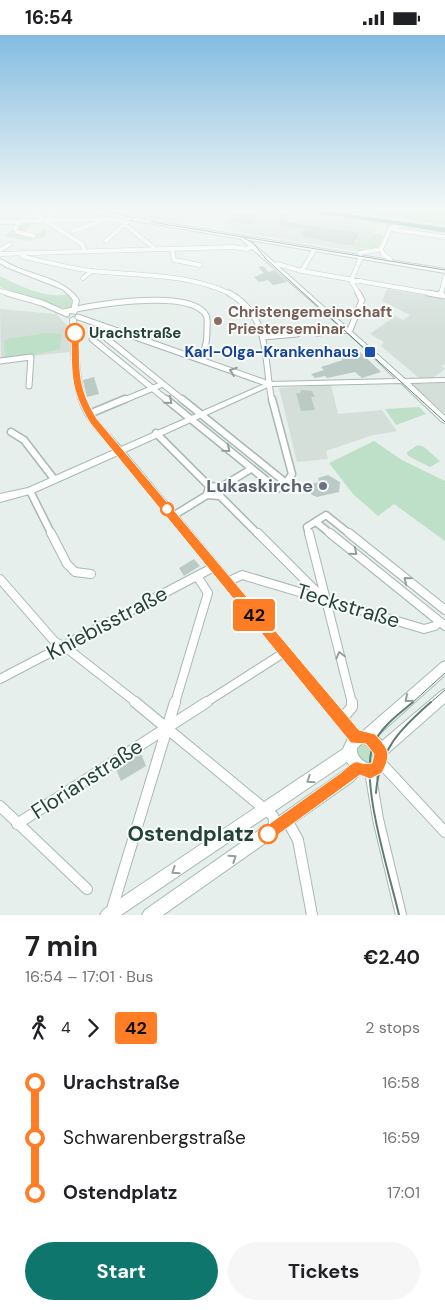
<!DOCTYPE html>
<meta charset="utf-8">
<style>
:root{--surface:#fff;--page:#f6f6f6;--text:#202124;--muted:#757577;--accent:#0f766e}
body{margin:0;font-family:"DM Sans",sans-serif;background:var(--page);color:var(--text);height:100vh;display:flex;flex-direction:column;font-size:19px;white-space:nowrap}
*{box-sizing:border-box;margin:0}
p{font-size:16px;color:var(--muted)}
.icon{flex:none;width:28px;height:28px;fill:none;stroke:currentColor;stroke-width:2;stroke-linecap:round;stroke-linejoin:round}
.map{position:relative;height:880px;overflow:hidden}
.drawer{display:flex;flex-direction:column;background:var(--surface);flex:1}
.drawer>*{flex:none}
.badge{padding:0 10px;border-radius:4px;font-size:18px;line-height:32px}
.map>.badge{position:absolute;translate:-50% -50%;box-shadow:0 0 0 2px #fff}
.legs{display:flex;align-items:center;gap:8px;height:55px;padding:0 25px;font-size:16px}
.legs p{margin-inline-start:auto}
.headline{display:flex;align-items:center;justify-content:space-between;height:85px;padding:0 25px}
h1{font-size:28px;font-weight:700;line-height:38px}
.cta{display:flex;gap:10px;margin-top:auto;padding:10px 25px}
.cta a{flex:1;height:58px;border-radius:30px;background:var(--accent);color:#fff;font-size:20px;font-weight:700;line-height:58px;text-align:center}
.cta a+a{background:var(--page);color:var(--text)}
ul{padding:0 25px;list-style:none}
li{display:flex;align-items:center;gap:18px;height:55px;font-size:19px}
li i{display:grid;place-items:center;width:8px;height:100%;margin:0 6px;background:currentColor}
li i::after{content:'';width:12px;height:12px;margin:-6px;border:4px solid;border-radius:50%;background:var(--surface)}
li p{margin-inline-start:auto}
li:first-child i{background:linear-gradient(#0000 50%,currentColor 0)}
li:last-child i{background:linear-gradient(currentColor 50%,#0000 0)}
.status{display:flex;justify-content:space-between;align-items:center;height:35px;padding:0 25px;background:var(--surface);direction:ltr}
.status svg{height:14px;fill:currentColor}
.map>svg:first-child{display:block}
</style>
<div class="status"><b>16:54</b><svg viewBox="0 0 49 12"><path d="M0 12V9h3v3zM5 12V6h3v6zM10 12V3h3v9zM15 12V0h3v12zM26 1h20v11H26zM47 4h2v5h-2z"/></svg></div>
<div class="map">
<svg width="445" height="880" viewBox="0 0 445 880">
<rect width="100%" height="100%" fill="#e6efeb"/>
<path fill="#d4dfda" d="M121,174H205L193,175L180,188L120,179L118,178Z
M238,174H286L378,188L371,205L355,212L370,214L360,217L222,194Z
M387,254L445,264V330H441L445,334L433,343H419L381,311L384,307L370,299L395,281L403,285L410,280L382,266Z
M0,274L56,279L68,291L70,317L1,324Z
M445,348V379L412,349Z
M331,350L338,379L382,375L397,396L370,401L326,416L328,424L297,427L279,353Z"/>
<path fill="#bfe0c8" d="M328,174H445V190Z
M35,187L23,197L36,200L45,194L46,201L29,206L3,201L25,188Z
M374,198L383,201L378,213L374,214L355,212L359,203L371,205Z
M0,241C22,252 45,264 69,259L72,262L71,272L64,273L0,252Z
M47,298L62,299L60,314L34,320L5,322L4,306L7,304Z
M419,372L426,379L396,390L385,374Z
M374,406L402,425L445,446V506L394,469L378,481L353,459L329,428Z
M418,410L424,412L440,426L430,432L408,421L407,417Z
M364,707L374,714L375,726L368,730L357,723V711Z"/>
<path fill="#bbcac4" d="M285,176L291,177L285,187L359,198L353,211L300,201L304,194L279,190L281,187H278L280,183H278Z
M237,178L257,181L250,189L229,186Z
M263,231L269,237L274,235L287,247L273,250L268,245L259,247L254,242L264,238L258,232Z
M359,316L381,337L362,343L355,337L327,343L325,341L315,343L311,339L324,335L321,332L343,325L340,322Z
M94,342L99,359L87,362L83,345Z
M301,355L312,356L315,362H311L315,375L301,376L296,358H300Z
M328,440L340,447L339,457L317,462L312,460L306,453L307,450L319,447L318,443Z
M194,524L200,531L184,541L179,533Z
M141,718L146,731L121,746L116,734Z"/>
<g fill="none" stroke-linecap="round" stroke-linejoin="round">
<defs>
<path id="street-far4" d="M27,174L82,209L85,216
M45,185L60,174
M21,186L15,193L17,197L34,201
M121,186L155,214
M0,187L102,184L128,186
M390,194L445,202
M73,196L102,186
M106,206L127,187
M172,214L174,225L200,230
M0,215L10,209
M20,218L24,222C46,227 69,233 92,236C140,241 187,238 231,259
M360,218L381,214
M0,219L232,212L247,214L252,211
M390,224L383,219L381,214L391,192L402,190
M277,229L302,236L435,259
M302,236L314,215
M83,243L92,236
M0,256L12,259
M359,259L351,246L361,222
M441,259L445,242"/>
<path id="street-far3" d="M7,258L42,268L67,279
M229,258C272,282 263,324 272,366
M428,258L445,261
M441,260V258
M64,277C89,270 190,253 206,280C208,284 207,288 207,292C207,304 207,314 198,324
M78,282L269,349
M317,298L350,295L362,265L358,258
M263,302L297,299
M0,326L31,322L29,351
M122,366L163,349
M168,366L92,304L94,299H101L184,366"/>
<path id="street-far2" d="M166,364L277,454L286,448
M182,364L286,448
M272,364L292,439L286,448
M89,379L125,364
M11,397L24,405L54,444
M156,398L209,451
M209,451L221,452L220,461L207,460Z
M221,452L251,434
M30,456L52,500
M220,461L259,500
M173,481L207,460
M316,487L332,500
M309,500L307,492L326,480L351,500"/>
<path id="street-far1" d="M51,498L67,529L75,537L91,539
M258,498L322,562
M309,498L352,668
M330,498L445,591
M349,498L445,575
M0,544L55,607L64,611L137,668
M227,547L242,540L424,594L435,591L439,587
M0,644L214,532
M175,668L208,558L197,541
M205,668L285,617"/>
<path id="street" d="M135,667L273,781L275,791
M341,685L352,672V667
M381,728L445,797
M370,736L378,784L401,880
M0,771L87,854
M287,785L298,805L312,880
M17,789L207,667
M112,874L175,667"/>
<path id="secondary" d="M68,174H80L445,234V238L249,205L405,344L445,343V347L410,348L445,381V388L442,387L401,348L270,351L125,417L359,697L363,696L441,628L445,626V640L377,701L382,706L441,656L445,654V668L387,719C387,732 381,738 370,743L360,739L352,747L163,880H142L145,875L342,737L350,731L347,727L121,880H100L103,875L343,714L348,703L118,420L33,458L0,467V459L28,453L114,415C104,403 92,392 85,379C68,349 73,316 70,284L73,282L76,284C80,315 76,347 91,376C98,389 111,400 121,412L269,347L396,344L358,307L241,204ZM362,708L367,710L374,716V726L369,729C362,726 356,721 357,713Z
M0,224C7,227 14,232 21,234C42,242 66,246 79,265L76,279L71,278L73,265L69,260L62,254L6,232L0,228Z"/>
<path id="primary" d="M294,174H310L445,193V197Z"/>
</defs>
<use href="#street-far4" stroke="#a8b8b2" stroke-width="5"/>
<use href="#street-far3" stroke="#a8b8b2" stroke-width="7"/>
<use href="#street-far2" stroke="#a8b8b2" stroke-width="9"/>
<use href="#street-far1" stroke="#a8b8b2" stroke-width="10"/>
<use href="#street" stroke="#a8b8b2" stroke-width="12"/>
<use href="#secondary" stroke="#a4bbb3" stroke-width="2"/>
<use href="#primary" stroke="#c2cac8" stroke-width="2"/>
<use href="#street-far4" stroke="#fff" stroke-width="4"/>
<use href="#street-far3" stroke="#fff" stroke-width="5"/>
<use href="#street-far2" stroke="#fff" stroke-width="6"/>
<use href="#street-far1" stroke="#fff" stroke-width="8"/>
<use href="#street" stroke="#fff" stroke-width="10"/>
<use href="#secondary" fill="#fff" fill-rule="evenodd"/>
<use href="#primary" fill="#6aa596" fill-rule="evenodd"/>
<path stroke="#5f7d75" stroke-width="1" d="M151,187L445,235
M244,203L253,208L266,224L445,387
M412,668L445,638
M430,668L445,655"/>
<path stroke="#5f7d75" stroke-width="2" d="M376,758C379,715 400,694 431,667
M399,880C390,840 358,744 374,708C382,691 399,679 413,667"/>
</g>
<defs><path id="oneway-chevron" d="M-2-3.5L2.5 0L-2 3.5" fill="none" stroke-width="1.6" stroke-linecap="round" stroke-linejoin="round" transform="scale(1.25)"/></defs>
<g stroke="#92a09c">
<use href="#oneway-chevron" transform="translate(233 336) rotate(-160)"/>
<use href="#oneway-chevron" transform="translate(169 366) rotate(39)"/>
<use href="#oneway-chevron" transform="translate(227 414) rotate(39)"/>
<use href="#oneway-chevron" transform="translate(354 517) rotate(39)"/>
<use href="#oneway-chevron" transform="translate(407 545) rotate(-141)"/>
<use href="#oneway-chevron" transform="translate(340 620) rotate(-105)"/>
<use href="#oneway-chevron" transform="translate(408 664) rotate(139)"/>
<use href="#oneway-chevron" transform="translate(310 745) rotate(146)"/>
<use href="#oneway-chevron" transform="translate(233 823) rotate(-34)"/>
<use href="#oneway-chevron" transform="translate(175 836) rotate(146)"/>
</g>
<linearGradient id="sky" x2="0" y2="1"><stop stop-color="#84bce0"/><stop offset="0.59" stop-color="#f4f8f6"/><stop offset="1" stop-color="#f4f8f6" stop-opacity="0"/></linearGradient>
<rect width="445" height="297" fill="url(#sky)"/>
<path fill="#ff7d24" stroke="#fff" d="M75,296L79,298C80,336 77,351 97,384L359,695L375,699C389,715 392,718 382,738L370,744L360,740L268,807L262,805L260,799L262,794L342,737C361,719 354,731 372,728L374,719L366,709L351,708L90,388C69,352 72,339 71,298Z"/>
<circle fill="#8d6e63" stroke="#f7fbf9" stroke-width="2" cx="218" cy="286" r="5"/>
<g fill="#fff" stroke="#ff7d24" stroke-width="2.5">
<circle cx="75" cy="298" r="9"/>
<circle cx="167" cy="474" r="6"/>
<circle cx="268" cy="799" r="9"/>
</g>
<rect fill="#1a4fb4" stroke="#f7fbf9" stroke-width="2" x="364" y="311" width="12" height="12" rx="2.5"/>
<circle fill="#6b7280" stroke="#f7fbf9" stroke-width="2" cx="323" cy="451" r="5"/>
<g text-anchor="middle" stroke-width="4" stroke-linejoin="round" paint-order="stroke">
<g font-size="15" font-weight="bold" fill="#785e54" stroke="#f7fbf9" text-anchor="start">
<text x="228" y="282">Christengemeinschaft<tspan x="228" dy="17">Priesterseminar</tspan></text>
</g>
<g font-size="15" font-weight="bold" fill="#24423a" stroke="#f7fbf9" text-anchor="start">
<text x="89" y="303">Urachstraße</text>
</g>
<g font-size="15" font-weight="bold" fill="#164399" stroke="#f7fbf9" text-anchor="end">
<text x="359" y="322">Karl-Olga-Krankenhaus</text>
</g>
<g font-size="18" font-weight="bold" fill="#5b616d" stroke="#f7fbf9" text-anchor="end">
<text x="313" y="457">Lukaskirche</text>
</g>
<g font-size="21" fill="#24423a" stroke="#f7fbf9">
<text transform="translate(348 571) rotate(17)" y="7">Teckstraße</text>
<text transform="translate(107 588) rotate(-28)" y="7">Kniebisstraße</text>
<text transform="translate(87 744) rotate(-33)" y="7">Florianstraße</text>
</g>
<g font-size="21" font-weight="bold" fill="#24423a" stroke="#f7fbf9" text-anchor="end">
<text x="254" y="806">Ostendplatz</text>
</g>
</g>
</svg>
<b class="badge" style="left:254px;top:580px;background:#ff7d24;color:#111">42</b>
</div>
<section class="drawer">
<div class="headline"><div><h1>7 min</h1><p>16:54 – 17:01 · Bus</p></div><b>€2.40</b></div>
<div class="legs"><svg class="icon" aria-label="walk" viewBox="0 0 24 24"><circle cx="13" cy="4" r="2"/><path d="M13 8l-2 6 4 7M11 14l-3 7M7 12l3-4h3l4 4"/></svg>4<svg class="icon" aria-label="forward" viewBox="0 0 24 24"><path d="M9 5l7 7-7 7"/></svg><b class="badge" style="background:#ff7d24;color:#111">42</b><p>2 stops</p></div>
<ul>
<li><i style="color:#ff7d24"></i><b>Urachstraße</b><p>16:58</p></li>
<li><i style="color:#ff7d24"></i><span>Schwarenbergstraße</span><p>16:59</p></li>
<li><i style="color:#ff7d24"></i><b>Ostendplatz</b><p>17:01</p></li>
</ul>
<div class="cta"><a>Start</a><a>Tickets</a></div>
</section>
